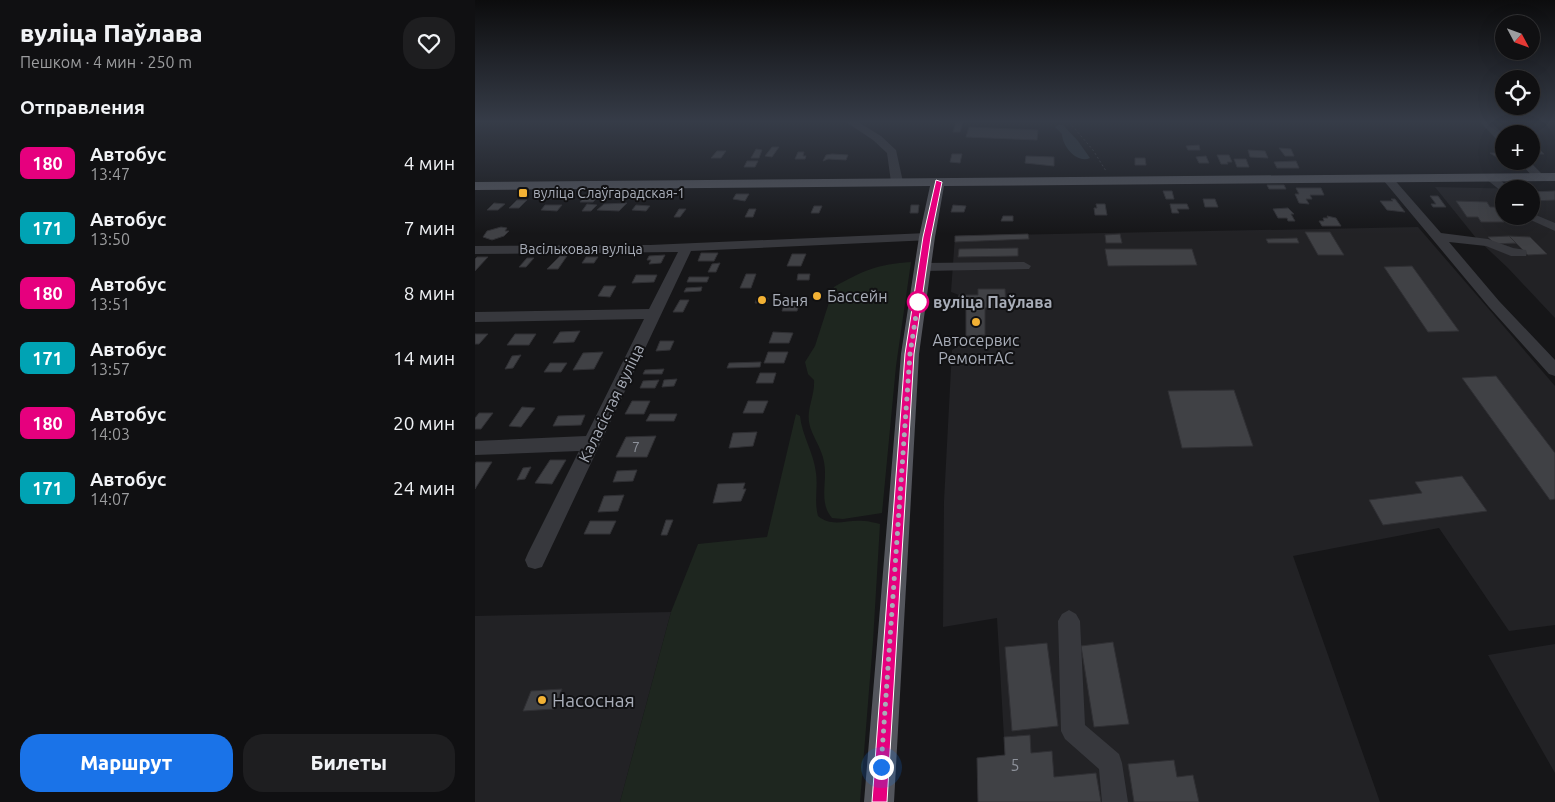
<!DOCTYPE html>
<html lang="ru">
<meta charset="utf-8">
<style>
:root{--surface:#101012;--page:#1e1e20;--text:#f1f3f6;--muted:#9c9d9f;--line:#303032;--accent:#1a73e8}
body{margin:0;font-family:Ubuntu,sans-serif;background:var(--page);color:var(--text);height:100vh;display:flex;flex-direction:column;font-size:19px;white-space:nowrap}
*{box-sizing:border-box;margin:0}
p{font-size:16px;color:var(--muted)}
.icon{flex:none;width:28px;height:28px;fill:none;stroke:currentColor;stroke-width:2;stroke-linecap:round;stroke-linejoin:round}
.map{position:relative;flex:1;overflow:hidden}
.panel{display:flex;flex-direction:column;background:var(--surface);width:475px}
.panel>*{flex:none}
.badge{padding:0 10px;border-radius:8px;font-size:18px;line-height:32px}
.needle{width:32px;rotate:131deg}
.controls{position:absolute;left:1020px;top:15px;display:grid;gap:10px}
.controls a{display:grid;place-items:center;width:45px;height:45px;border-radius:50%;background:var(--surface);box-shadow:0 5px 20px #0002,0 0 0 1px var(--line);font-size:25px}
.you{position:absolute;width:25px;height:25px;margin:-12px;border:4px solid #fff;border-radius:50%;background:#1a73e8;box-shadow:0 0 0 8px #1a73e833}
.map>.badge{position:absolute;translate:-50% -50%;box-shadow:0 0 0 2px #fff}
h2{padding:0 20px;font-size:19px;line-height:45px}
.round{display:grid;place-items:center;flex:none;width:52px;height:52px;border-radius:20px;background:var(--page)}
.headline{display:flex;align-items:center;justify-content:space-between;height:85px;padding:0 20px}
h1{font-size:24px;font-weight:800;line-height:38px}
.cta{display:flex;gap:10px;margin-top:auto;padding:10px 20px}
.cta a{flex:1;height:58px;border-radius:20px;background:var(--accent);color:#fff;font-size:20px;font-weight:800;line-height:58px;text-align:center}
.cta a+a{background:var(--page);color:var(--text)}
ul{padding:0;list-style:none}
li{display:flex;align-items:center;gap:15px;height:65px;padding:0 20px}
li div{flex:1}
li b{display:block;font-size:19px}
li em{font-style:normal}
li .badge{min-width:55px;font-weight:700;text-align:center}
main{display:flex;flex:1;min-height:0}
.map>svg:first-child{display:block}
</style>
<main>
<section class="panel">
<div class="headline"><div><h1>вуліца Паўлава</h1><p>Пешком · 4 мин · 250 m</p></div><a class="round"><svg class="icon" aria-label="heart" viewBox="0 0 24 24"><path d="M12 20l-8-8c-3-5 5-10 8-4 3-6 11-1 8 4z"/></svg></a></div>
<h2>Отправления</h2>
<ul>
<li><span class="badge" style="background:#e6007e;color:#fff">180</span><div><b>Автобус</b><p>13:47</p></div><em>4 мин</em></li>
<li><span class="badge" style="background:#00a3b4;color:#fff">171</span><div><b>Автобус</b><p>13:50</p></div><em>7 мин</em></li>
<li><span class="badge" style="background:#e6007e;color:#fff">180</span><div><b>Автобус</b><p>13:51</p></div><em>8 мин</em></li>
<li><span class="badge" style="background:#00a3b4;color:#fff">171</span><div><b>Автобус</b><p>13:57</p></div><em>14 мин</em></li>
<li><span class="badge" style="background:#e6007e;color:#fff">180</span><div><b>Автобус</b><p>14:03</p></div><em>20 мин</em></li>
<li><span class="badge" style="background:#00a3b4;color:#fff">171</span><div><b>Автобус</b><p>14:07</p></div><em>24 мин</em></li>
</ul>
<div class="cta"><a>Маршрут</a><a>Билеты</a></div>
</section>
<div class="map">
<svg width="1080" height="802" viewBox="0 0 1080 802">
<rect width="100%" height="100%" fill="#161618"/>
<path fill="#222225" d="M960,187L1051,189H1029V216H1056V192L1080,191V318L1033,268L1001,238Z
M943,227L1080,386V625L1034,631L964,528L818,556L905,802H503L502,758L530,755L522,618L468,627L469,501L477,350L489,343L491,336V310L483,309L484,295L476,292L480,236Z
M196,612L145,802H0V616Z
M1080,644V773L1013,655Z"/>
<path fill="#1e261f" d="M436,262L421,366L407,513L368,519L357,518C343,502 353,481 349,462C347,448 336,435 334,422C332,407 340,396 339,380L333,374L330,362L340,346L359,287C387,271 403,264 436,262Z
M321,414L325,416C327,436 339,453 341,473C343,488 339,501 343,516C357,528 372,519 389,521C394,521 400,523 405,524L398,641L385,802H145L196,612L223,544L292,537Z"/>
<path fill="#2c353c" d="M583,125H588L603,141L615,158C602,164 587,146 587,134L580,127Z"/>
<path fill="#404145" stroke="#303034" d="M481,122H488L485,132H478Z
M494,127L563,130L562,140L491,137Z
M724,145L725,150H713L711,146Z
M1056,146H1061L1069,154H1056V150H1059Z
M297,147H304L297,157L290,156Z
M804,148L816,149L819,156H810Z
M1019,148H1029V158H1023L1015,153H1025Z
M281,149L287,150L284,158H276Z
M773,150L790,151L793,158L775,157Z
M242,151H251L246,158H236Z
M323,152H329L328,156H331L330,159H320Z
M477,154H487L485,163L475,162Z
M351,155L357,154L373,155L371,160L353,159L348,161Z
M742,155H754L757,162H752L753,164H746Z
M551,156L579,157V166L550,163Z
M731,156L734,163H724L721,157Z
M660,158H670L671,165H660Z
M759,159H771L774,167H762Z
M272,161H283L280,167H269Z
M821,161L824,168H802L799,162Z
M792,185H809L811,189H794Z
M821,188H846L849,195H835L837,199H831L834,204L824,203L820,194H824Z
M688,191H697L699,199H691Z
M1080,191V200L1059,201L1056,199V192Z
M261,194H274L270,201L258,199Z
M110,196L123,197L118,202H105Z
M955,196H963L971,207H958L956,204H961Z
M728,199H740L743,207H730Z
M916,199H920L930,212L912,210L905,201H918Z
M42,200H52L44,208H34Z
M981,201L1012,202L1015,207H1029V216H1038L1039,218H1026L1029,222H1006L1003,217H992Z
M19,203L30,204L23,210H12Z
M152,203L144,211L122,210L129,204Z
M112,204L122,205L116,211H107Z
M621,204H630L632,215H620L619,208H622Z
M695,204H712L714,209H702L704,213H697Z
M70,205H87L82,211L66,210Z
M161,205L175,206L171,211L157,210Z
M436,205H444L443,213H435Z
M478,205L491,206L489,212H476Z
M339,206H347L344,213H336Z
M813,208L819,214H816L820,221H813L812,218H803L798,209Z
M204,209H211L205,217H199Z
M274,209H281L278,217H270Z
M528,216H538V221H526Z
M852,216L861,218L866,226H847L844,221H849L848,218H853Z
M26,227L32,228L30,231H34L29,236L17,240L8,237L12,231Z
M830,232H855L869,255H843Z
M553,234L554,239L480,242V236Z
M645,234L647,243H631L630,235Z
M1034,236L1055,237L1072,254L1053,255Z
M1034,236L1041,243L1020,244L1013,237Z
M822,238L824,243H793L791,239Z
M543,248V256L483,257L484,249Z
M630,249H717L722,265L633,266Z
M226,253H243L239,261H223Z
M317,254H331L326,266H312Z
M190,255L186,263L174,264L176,260H172L174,256Z
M85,256H92L83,269H72Z
M2,257H13L0,271V259Z
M111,257H123L119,263H107Z
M52,258H59L51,267H44Z
M245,263L241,272H233L237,264Z
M937,266L984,331L953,332L909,267Z
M271,274H281L276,288H265Z
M323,274H335L334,280H322Z
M161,275H182L179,282L157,283Z
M214,277H234L232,282H212Z
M129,286H141L135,297L123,296Z
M227,287L226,291L209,292L211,288Z
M503,289H530L531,308H510V335L491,336V309H483L484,295H503Z
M282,298H293L292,303H280Z
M205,300H214L208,312H198Z
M310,302H325L322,311H307Z
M105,331L99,342L78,343L85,332Z
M298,332L318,333L314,343H294Z
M0,334H13L4,344H0Z
M40,334H61L54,345H32Z
M185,341H199L195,350L181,351Z
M128,352L119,369L98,370L108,353Z
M293,352H313L309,363H289Z
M46,355L38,368L30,369L37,356Z
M286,362L285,367L252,368L254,363Z
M75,363H92L86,372H69Z
M189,369L187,374H168L170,370Z
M285,373H301L298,383H281Z
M1021,376L1080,453V499L1075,500L987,378Z
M202,379L199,386L187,387L189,380Z
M184,380L180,388H165L168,381Z
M759,390L778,446L707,448L693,391Z
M157,401H175L169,414H150Z
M273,401H293L288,413H268Z
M47,407L60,408L46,427L34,426Z
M4,413H18L6,429H0V418Z
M175,414H202L199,421H171Z
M110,415L106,425L78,426L83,416Z
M282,432L278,446L254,448L258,433Z
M181,436L172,457H141L151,437Z
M75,460H91L77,484L60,483Z
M1,462H17L0,489V464Z
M56,467L50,479L42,480L48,468Z
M162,470L158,481L138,482L142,471Z
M987,476L1012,511L908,525L894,500L947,493L940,482Z
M270,483L268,489H271L266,501L238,503L243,484Z
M149,495L143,511L123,512L129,496Z
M191,520H198L192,535H186Z
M115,521H141L135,534H109Z
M638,642L654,724L619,727L606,646Z
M572,643L583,726L537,731L530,647Z
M87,689L79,709L48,711L56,691Z
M555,735L556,753L577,751L579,777L621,773L626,802H503L502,758L530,755L529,737Z
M699,760L702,777L718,775L724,802H659L653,764Z"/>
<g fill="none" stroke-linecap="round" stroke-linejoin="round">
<path stroke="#3d3f44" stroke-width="1" stroke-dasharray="2 2.5" stroke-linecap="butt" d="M594,122L618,150L631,171"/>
<path fill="#37383d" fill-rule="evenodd" d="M371,122H383L406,136L421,150L428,182L426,184H418L416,182L412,153L398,140Z
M1005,122H1016L1029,135V144L1025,143Z
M1043,161H1054L1070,177L1068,179H1060Z
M1016,175L1020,176L1036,189H1029V192L1026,191L1010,178Z
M913,176L917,177L966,233L1013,239L1038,248L1051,250L1052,253L1051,256H1036L1011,246L974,242L1024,301L1080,360V376L1074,374L1014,307L909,181L907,179Z
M1056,213L1080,223V231L1047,216H1056Z
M452,233L456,234L458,237L456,240L216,251L67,567L60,569L53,567L50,560L53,553L104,451L0,455V441L111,436L169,319L0,322V312L174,309L203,252L0,254V246L175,245Z
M549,262L556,266L554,269L448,271L441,267L448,263Z
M594,610L601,614L605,621L610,725L644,754L647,763L653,802H627L624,769L590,739L586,731L583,621L587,614Z"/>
<path fill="#53555c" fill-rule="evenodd" d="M1080,173V181L469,186L460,237L444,354L419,802H389L426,354L444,237L455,186L0,190V182Z"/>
</g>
<linearGradient id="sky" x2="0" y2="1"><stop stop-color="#0c0c0d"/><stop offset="0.52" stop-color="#363c48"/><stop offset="1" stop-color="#363c48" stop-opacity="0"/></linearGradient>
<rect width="1080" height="234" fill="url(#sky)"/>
<path fill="#e6007e" stroke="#fff" d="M461,180L467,182L456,237L439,354L412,802H397L430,354L448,237Z"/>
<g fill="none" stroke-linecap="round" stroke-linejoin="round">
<path stroke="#a8adb8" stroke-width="5" stroke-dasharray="0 9" d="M406,767L435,354L443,302"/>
</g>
<g fill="#f2b134" stroke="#111113" stroke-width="2">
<rect x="43" y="188" width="10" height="10" rx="2.5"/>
<circle cx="342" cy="296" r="5"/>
<circle cx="287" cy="300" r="5"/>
<circle cx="501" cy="322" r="5"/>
<circle cx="67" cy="700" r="5"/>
</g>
<circle fill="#fff" stroke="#e6007e" stroke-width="2.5" cx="443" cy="302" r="10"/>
<g text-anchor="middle" stroke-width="4" stroke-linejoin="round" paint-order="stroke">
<g font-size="14" fill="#a8adb8" stroke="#111113" text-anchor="start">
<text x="58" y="198">вуліца Слаўгарадская-1</text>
</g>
<g font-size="14" fill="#a8adb8" stroke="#111113">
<text x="106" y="254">Васільковая вуліца</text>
</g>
<g font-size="14" fill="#8e929b">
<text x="161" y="452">7</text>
</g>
<g font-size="16" fill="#a8adb8" stroke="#111113" text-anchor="start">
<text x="352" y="302">Бассейн</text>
<text x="297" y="306">Баня</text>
<text x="501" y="346" text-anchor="middle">Автосервис<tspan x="501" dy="18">РемонтАС</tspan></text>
</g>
<g font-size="16" font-weight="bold" fill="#a8adb8" stroke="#111113" text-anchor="start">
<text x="458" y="308">вуліца Паўлава</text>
</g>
<g font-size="16" fill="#a8adb8" stroke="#111113">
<text transform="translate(136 403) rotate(-64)" y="6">Каласістая вуліца</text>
</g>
<g font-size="16" fill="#8e929b">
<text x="540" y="771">5</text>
</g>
<g font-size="19" fill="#a8adb8" stroke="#111113" text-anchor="start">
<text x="77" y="707">Насосная</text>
</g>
</g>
</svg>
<div class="controls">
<a><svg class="needle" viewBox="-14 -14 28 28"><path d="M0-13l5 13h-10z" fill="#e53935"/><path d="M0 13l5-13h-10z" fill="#9c9d9f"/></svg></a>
<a><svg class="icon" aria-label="locate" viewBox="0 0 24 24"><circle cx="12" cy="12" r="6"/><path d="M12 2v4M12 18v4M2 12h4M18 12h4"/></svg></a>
<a>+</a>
<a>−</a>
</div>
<div class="you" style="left:406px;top:767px"></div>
</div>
</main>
